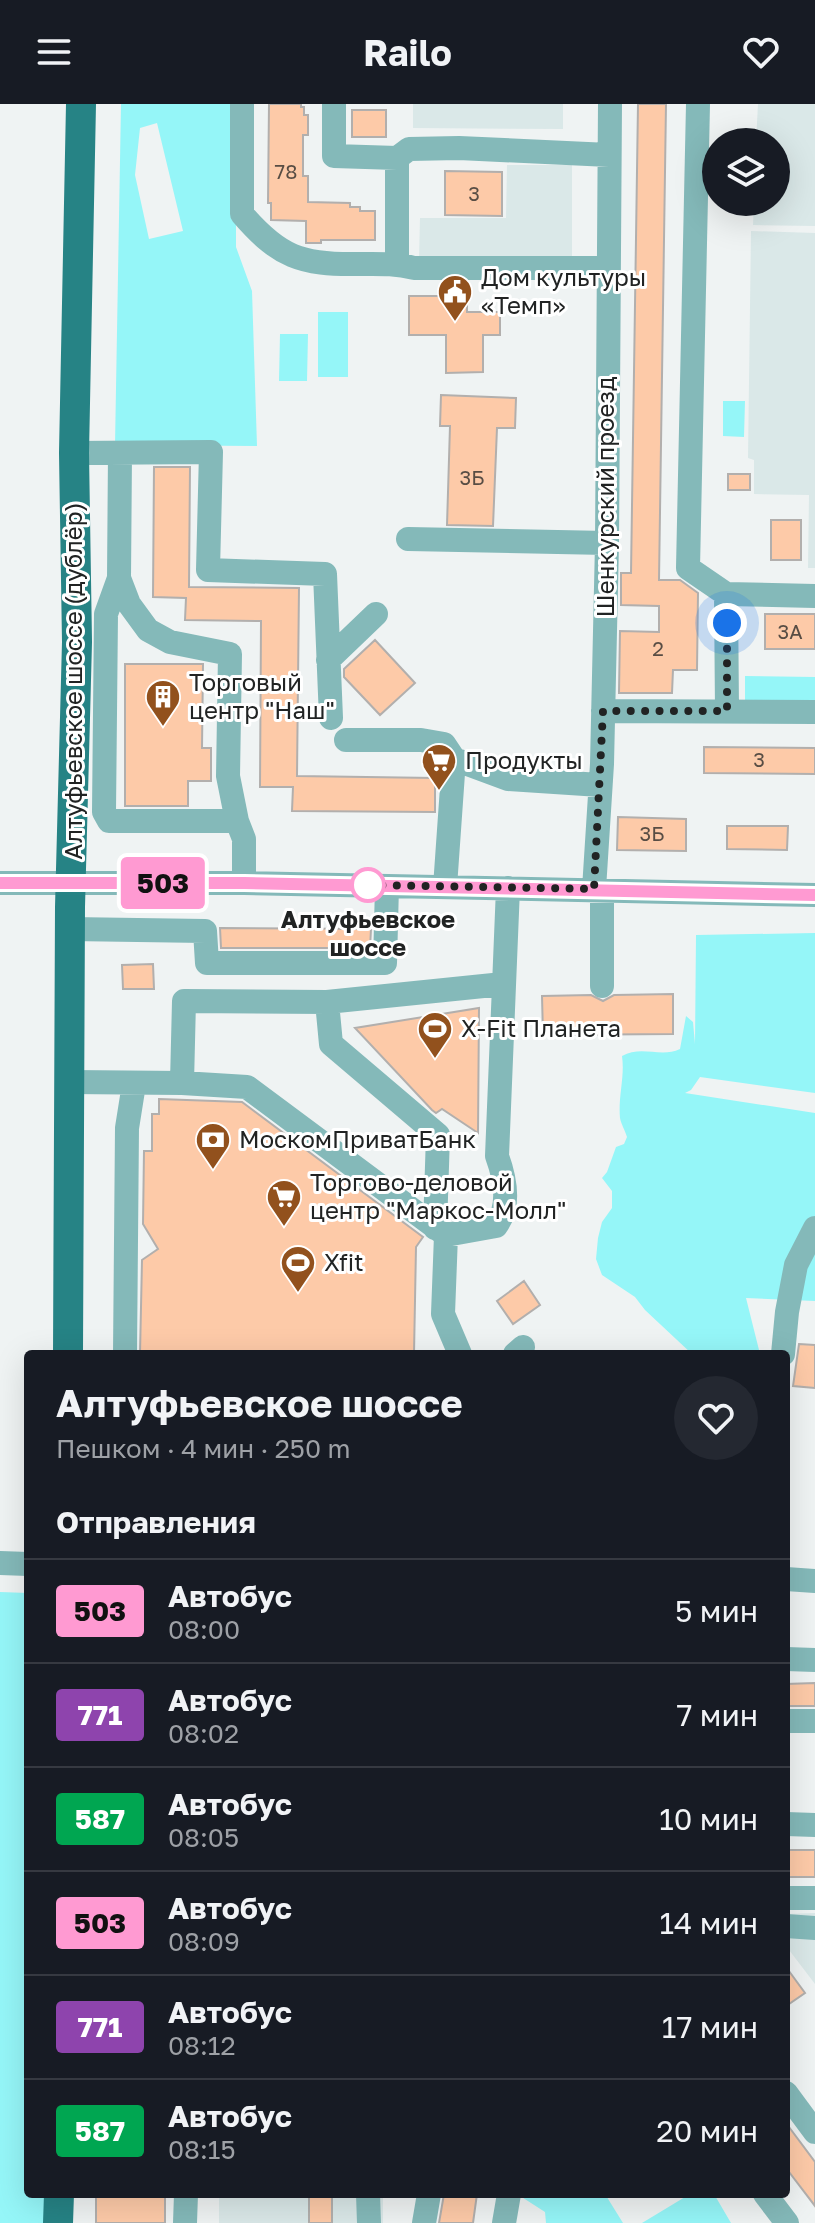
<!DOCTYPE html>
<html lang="ru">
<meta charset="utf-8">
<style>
:root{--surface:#171b24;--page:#242831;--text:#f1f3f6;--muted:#9ea1a6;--line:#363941}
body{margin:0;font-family:"Golos Text",sans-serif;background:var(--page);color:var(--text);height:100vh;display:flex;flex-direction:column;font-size:30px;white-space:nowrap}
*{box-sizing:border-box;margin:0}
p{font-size:26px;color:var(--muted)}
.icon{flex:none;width:44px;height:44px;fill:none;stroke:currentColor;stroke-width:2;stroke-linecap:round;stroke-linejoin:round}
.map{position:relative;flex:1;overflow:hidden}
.details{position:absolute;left:24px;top:1246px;width:766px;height:848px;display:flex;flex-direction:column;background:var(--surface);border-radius:8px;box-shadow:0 8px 32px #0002}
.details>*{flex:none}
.badge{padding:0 16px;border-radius:6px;font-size:28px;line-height:52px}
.buttons{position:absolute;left:702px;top:24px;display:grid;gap:16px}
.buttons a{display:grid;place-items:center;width:88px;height:88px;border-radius:50%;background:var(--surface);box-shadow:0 8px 32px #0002;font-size:40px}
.you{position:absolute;width:40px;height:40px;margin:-20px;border:6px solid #fff;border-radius:50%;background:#1a73e8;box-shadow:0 0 0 12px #1a73e833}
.map>.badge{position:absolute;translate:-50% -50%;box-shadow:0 0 0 4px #fff}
h2{padding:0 32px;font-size:30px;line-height:72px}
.round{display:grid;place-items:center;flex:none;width:84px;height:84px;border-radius:42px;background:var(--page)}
.headline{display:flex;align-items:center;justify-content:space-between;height:136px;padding:0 32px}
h1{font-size:38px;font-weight:700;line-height:60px}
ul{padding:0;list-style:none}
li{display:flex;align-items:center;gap:24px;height:104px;padding:0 32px;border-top:2px solid var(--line)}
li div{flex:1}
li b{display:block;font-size:30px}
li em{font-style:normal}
li .badge{min-width:88px;font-weight:700;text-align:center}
header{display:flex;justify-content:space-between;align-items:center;height:104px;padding:0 32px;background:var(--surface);font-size:36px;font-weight:700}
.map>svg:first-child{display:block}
</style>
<header><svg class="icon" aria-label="menu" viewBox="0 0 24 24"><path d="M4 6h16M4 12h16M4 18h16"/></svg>Railo<svg class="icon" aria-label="heart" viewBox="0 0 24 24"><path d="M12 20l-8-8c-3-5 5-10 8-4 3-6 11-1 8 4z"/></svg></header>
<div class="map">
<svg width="815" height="2119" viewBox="0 0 815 2119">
<rect width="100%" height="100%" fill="#eff3f3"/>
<path fill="#dae8e8" d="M413,0H563V25L413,24Z
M758,0H815V122L753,121L754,98H776V38H756Z
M507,61H572V157H419L420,114H506Z
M751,127L815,129V464H808L809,391L754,390V356L748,354Z
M815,1809V1880L786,1842V1810Z
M219,2090H383V2119H219Z"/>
<path fill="#95f6f8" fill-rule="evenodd" d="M121,0H236V143L252,187L257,342L115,341ZM157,19L183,127L149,135L135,71L140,24Z
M318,208H348V273H318Z
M280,230H308L307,277H279Z
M723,297H745L744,333L723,332Z
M745,572L815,573V598L745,597Z
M815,829V989L700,973L691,986L685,989L815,1009V1197L746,1194L760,1250H692L645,1206L635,1193L602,1171L596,1155L598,1134L602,1118L612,1104V1087L602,1074L607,1068L616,1043L624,1040L627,1033C625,1026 621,1020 620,1014C618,992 625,973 622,952C641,941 661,954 680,945L686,912L693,918L695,940L696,831Z
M0,1488L28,1489V2090H46L45,2119H0Z
M517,2090H605L623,2119H546L545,2108Z
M690,2090H714L731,2119H642Z"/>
<path fill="#fdcaa8" stroke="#b2afad" stroke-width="2" d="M269,0H301V3H304V11H308V31H303V72H308V98L350,99V103H360V107H375V136H321V139H306V117L271,116V99H268Z
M638,0H666L659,476H680L698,489L697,566H673L672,589H619L620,527L659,528V502L621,501V469H631Z
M352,6H386V33H352Z
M445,67L502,68V112L445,111Z
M409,192H446V201H467V208H500V231H483V268L446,269V231H409Z
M441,291L516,294L515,324H497L493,422L447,421L450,322H440Z
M154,363H190L189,483L299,484L297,672L435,674V708L292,707L293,683H260L261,517L185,516L186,494L153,493Z
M728,370H750V386H728Z
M771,416H801V456H771Z
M765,510H815V545H765Z
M375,536L415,579L380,611L344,573V565Z
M125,560H203L202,644H211V677H188V702H125Z
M704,643L815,644V670L704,669Z
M618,713L686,715V747L617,746Z
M727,722H788L787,746L727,745Z
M220,824L371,825L370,844H221Z
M153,860L154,885H123L122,861Z
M673,890V930L543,931L542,892L591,891L603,897L614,891Z
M479,904L478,1029L442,1005L436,1009L432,1006L355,924Z
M159,995L242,998L423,1133L416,1143L414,1250H140L142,1156L158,1145L143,1120L144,1047H152V1010H159Z
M524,1177L540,1201L513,1220L497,1197Z
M799,1240L815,1241V1284L793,1282Z
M815,1579V1602H786V1580Z
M786,1746H815V1773H786Z
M786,1863L805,1889L786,1902Z
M786,2019L815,2058V2102L786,2064Z
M96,2090H165V2119H96Z
M309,2090H332V2119H309Z
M444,2090H477L473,2119H439Z"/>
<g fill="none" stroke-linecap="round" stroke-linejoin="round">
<path stroke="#84b9b9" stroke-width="24" d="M242,0V110C279,153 301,161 358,160C377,160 395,159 414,164H607
M334,0V52L397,54V160
M698,0L688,464L726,490L815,492
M397,54L409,45L459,44L609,51
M74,349L211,348L208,466L325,470L331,614
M120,349L119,474L129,500L148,526L170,538L230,550L228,672L237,717
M408,435L607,439
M119,474L106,510L104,708L109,717H237L244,735V779
M726,490L727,607
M328,556L376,510
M603,607L815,608
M346,636H421L444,640L454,655L508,675L600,681
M0,779H244L815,791
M445,783L454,655
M594,785L602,660L607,439L610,0
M602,786V882
M70,825L205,827L207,859H385L387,782
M327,898L331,940L438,1031L435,1124
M70,978L182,979L247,983L446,1131L496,1122C511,1102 505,1074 497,1052L508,784
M182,979L184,897L327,898L503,880
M446,1131L443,1210L460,1250
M125,1250L127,1024L134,980
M515,1250L523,1243
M783,1250L787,1208L796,1161L815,1124
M0,1459L28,1460
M786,1475L815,1477
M786,1555L815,1556
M786,1617H815
M786,1720L815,1721
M786,1794H815
M786,1822L815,1824
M786,1989L815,2028
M368,2090L369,2119
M765,2090L787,2119
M185,2119L186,2090
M424,2119L429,2090
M504,2119L509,2090"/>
<path stroke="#268385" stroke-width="30" d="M68,1250L70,803L77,538L74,349L81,0
M58,2119L59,2090"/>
</g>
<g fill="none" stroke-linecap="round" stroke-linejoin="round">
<defs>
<path id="line" d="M0,779H244L815,791"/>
</defs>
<use href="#line" stroke="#fff" stroke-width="18"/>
<use href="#line" stroke="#ff9ad2" stroke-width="12"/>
<path stroke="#212323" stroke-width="8" stroke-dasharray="0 14.4" d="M368,781L594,785L603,607H727V519"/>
</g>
<defs>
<symbol id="civic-pin" viewBox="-11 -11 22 30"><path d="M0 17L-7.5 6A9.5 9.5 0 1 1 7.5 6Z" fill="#92511d" stroke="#fff"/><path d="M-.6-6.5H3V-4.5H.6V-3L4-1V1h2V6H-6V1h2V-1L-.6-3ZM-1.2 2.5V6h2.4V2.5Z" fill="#fff"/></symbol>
<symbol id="building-pin" viewBox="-11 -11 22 30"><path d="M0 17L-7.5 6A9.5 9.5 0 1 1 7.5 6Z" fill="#92511d" stroke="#fff"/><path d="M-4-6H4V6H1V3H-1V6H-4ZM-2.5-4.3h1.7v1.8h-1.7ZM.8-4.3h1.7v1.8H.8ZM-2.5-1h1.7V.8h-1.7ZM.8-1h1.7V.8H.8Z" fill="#fff"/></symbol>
<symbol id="supermarket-pin" viewBox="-11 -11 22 30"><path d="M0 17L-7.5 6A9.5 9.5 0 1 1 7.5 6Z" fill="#92511d" stroke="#fff"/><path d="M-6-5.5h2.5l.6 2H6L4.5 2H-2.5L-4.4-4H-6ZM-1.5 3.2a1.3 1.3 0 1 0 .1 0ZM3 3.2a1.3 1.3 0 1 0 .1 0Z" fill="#fff"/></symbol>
<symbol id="stadium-pin" viewBox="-11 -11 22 30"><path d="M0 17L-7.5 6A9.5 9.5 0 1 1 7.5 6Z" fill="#92511d" stroke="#fff"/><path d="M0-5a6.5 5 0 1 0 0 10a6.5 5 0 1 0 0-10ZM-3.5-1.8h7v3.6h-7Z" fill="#fff"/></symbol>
<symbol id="bank-pin" viewBox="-11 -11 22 30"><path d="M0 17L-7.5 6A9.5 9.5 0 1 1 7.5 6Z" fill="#92511d" stroke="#fff"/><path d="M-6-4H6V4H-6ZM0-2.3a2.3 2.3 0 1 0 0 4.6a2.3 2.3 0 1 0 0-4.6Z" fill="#fff"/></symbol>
</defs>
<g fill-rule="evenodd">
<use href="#civic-pin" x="435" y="168" width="40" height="54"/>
<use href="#building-pin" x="143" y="573" width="40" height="54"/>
<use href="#supermarket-pin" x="419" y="637" width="40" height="54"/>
<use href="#stadium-pin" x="415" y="905" width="40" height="54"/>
<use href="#bank-pin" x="193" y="1016" width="40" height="54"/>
<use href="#supermarket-pin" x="264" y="1073" width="40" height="54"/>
<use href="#stadium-pin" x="278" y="1139" width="40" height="54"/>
</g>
<circle fill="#fff" stroke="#ff9ad2" stroke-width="4" cx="368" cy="781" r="16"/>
<g text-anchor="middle" stroke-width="6" stroke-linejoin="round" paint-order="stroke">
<g font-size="20" fill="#584d44">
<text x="286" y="75">78</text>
<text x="474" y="97">3</text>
<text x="472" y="381">3Б</text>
<text x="790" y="535">3А</text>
<text x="658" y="552">2</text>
<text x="759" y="663">3</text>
<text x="652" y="737">3Б</text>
</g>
<g font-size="24" fill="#212323" stroke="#fff" text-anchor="start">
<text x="481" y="182">Дом культуры<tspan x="481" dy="28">«Темп»</tspan></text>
<text x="189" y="587">Торговый<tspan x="189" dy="28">центр "Наш"</tspan></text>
<text x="465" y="665">Продукты</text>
<text x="461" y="933">X-Fit Планета</text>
<text x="239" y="1044">МоскомПриватБанк</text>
<text x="310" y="1087">Торгово-деловой<tspan x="310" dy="28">центр "Маркос-Молл"</tspan></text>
<text x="324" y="1167">Xfit</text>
</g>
<g font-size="24" fill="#212323" stroke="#fff">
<text transform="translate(606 393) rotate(-90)" y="8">Шенкурский проезд</text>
<text transform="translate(74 577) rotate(-90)" y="8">Алтуфьевское шоссе (дублёр)</text>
</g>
<g font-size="24" font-weight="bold" fill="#212323" stroke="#fff">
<text x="368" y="824">Алтуфьевское<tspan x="368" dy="28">шоссе</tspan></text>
</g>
</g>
</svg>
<div class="buttons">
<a><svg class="icon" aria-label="layers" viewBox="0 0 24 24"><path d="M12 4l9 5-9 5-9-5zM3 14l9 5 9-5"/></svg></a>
</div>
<div class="you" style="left:727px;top:519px"></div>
<b class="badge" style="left:163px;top:779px;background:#ff9ad2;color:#111">503</b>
<section class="details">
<div class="headline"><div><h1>Алтуфьевское шоссе</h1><p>Пешком · 4 мин · 250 m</p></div><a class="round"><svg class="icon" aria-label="heart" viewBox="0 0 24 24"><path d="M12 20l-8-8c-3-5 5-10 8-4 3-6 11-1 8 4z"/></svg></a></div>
<h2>Отправления</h2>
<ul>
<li><span class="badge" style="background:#ff9ad2;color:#111">503</span><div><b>Автобус</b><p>08:00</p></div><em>5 мин</em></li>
<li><span class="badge" style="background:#8e44ad;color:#fff">771</span><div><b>Автобус</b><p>08:02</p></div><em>7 мин</em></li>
<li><span class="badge" style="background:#00a651;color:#fff">587</span><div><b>Автобус</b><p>08:05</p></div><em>10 мин</em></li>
<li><span class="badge" style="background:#ff9ad2;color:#111">503</span><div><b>Автобус</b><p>08:09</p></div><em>14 мин</em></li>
<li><span class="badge" style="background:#8e44ad;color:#fff">771</span><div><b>Автобус</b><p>08:12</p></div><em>17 мин</em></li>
<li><span class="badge" style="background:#00a651;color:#fff">587</span><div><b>Автобус</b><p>08:15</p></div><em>20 мин</em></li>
</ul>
</section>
</div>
